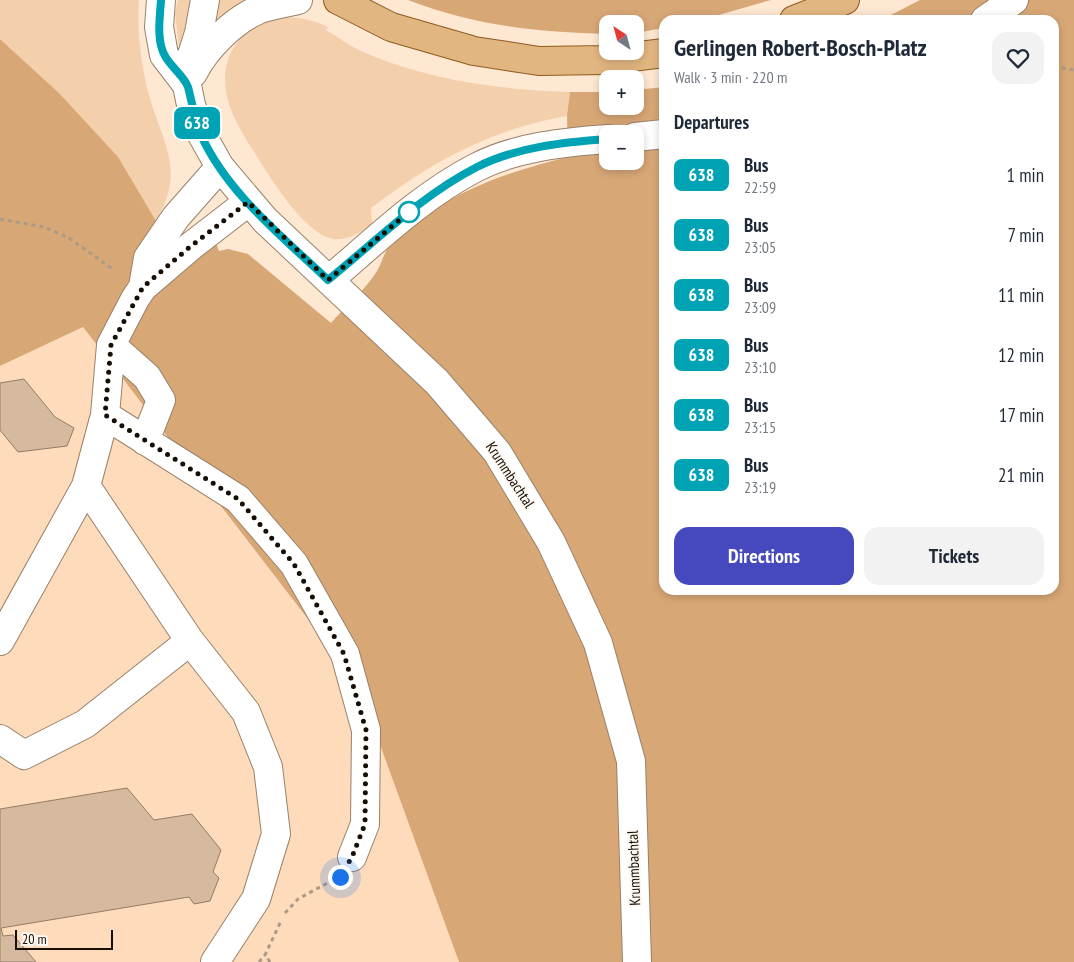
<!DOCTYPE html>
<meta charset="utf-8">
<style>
:root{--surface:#fff;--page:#f2f2f3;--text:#1f2937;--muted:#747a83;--accent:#4649be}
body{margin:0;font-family:"PT Sans Narrow",sans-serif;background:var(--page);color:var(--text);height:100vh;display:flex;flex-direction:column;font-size:19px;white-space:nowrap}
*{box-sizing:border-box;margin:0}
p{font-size:16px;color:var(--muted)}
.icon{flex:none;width:28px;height:28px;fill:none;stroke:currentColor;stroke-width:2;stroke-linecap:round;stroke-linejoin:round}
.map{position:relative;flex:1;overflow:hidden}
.sheet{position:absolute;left:659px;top:15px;width:400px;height:580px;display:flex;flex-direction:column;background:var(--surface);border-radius:15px;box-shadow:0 2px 8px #0003}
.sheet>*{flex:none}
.badge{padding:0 10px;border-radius:8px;font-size:18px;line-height:32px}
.needle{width:32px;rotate:324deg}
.tools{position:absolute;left:599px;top:15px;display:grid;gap:10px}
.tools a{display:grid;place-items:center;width:45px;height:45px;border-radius:10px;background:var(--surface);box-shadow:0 2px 8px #0003;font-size:25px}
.scale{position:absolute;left:15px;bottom:12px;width:98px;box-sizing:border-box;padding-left:5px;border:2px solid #170e05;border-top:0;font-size:14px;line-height:18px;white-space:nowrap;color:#170e05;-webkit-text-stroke:4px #fef8f3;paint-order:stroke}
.you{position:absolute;width:25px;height:25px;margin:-12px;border:4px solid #fff;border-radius:50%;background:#1a73e8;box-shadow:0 0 0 8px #1a73e833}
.map>.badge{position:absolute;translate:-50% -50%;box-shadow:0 0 0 2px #fff}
h2{padding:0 15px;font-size:19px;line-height:45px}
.round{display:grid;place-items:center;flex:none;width:52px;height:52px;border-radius:15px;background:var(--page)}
.headline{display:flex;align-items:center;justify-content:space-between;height:85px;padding:0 15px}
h1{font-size:24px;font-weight:700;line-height:38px}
.primary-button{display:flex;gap:10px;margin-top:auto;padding:10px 15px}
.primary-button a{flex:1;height:58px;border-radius:15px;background:var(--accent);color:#fff;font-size:20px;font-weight:700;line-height:58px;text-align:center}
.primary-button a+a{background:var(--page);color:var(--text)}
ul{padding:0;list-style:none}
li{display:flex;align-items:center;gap:15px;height:60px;padding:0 15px}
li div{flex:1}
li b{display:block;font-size:19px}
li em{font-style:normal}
li .badge{min-width:55px;font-weight:700;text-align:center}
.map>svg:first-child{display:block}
</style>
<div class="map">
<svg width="1074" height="962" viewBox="0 0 1074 962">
<rect width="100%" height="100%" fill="#fee8d2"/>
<path fill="#fddbbb" d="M83,327L358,684L459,962H0V366Z"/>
<path fill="#f3cfac" d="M0,0H139C137,28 140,56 146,83C158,139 189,165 156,221L117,157L59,93L0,39Z
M178,0H191L181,49L179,47L175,13Z
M220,0H244L217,20Z
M283,17C300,17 313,20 328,27L326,30C338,37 350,46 363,52C427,80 501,90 570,92L567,116C489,130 433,161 371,208L372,225C360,232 348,241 333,239C306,234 275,185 261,163C250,145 237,127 230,107C214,60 238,26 283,17Z"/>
<path fill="#d8a776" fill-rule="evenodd" d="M408,0H771L701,20H664V28L635,33V24H608L607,34C535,32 476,26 408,0Z
M920,0H1074V962H459L358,684L83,327L0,366V39L59,93L118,157L156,221L192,257L216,243L219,251L228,249L248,254L331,323C345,307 367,288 377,271C382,263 383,254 389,247C437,196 502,173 568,157L567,116L570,92H607L608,106H635V90L664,87V590H1054V20H881ZM608,134H635V161H608Z"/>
<path fill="#d5baa0" stroke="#947c64" d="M24,379L55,417L74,428L67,446L18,452L0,430V383Z
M127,788L154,820L192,814L221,850L213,872L219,878L210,901L194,904L189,897L1,928L3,936L13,935L36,962H0V809Z"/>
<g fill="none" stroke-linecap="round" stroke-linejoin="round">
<defs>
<path id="minor" d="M161,0L159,27L164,55L187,85
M205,0L199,33L190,61L187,85L191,105L202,135L220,167L265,220L437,382L497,452L551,542L598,643L631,761L637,962
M985,20L1014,0
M193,73C206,47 234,20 260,9C272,5 286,3 298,0
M635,137L664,134
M329,280C376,240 422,195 477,167C516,147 565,142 608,139
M143,287L148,258L176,217L220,167
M111,345L147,377L161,400L145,441
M105,415L238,499L294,564L345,654L366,730L365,824L352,857
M86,486L190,641L246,712L268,767L276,834L256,899L215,962
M0,641L86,486L105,415L111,345L135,299L143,287L191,246L248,202
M0,739L24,755L85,724L190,641"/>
<path id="major" d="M338,0L391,27L474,51L539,61L607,60L664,53
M794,20L845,0"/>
</defs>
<use href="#minor" stroke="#9a8169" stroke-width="30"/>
<use href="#major" stroke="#8f5b1f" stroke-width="30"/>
<path stroke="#ac9a89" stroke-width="3" stroke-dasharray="4 4" stroke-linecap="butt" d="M1054,66L1074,70
M0,219L44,227L69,238L114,270
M285,913L298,899L333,880
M259,962L265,955
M270,962L265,955L281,921"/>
<use href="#minor" stroke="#fff" stroke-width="28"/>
<use href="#major" stroke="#e2b681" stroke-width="28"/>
</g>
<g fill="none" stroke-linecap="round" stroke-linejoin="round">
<defs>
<path id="line" d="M161,0C160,17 156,40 165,56C171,67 184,76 188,87C192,103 195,119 201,135C227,193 283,237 328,280C376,241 422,195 477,167C516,147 565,142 608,139"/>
</defs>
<use href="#line" stroke="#fff" stroke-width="11"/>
<use href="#line" stroke="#00a3b4" stroke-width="8"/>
<path stroke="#170e05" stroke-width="5" stroke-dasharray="0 9" d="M340,877L352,857L365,824L366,730L344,654L294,564L238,499L105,415L111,345L143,287L191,246L248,202L328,280L409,212"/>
</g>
<circle fill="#fff" stroke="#00a3b4" stroke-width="2.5" cx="409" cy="212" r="10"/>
<g text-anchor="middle" stroke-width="4" stroke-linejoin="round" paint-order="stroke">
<g font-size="15" fill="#170e05" stroke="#fef8f3">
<text transform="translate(510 475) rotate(57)" y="5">Krummbachtal</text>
<text transform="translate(634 868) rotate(-92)" y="5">Krummbachtal</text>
</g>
</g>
</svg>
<div class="tools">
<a><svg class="needle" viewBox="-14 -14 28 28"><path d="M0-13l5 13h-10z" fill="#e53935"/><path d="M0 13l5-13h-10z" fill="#747a83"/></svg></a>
<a>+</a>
<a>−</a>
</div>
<div class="scale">20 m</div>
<div class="you" style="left:340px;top:877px"></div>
<b class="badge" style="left:197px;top:123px;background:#00a3b4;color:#fff">638</b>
<section class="sheet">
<div class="headline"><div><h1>Gerlingen Robert-Bosch-Platz</h1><p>Walk · 3 min · 220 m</p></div><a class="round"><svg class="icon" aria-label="heart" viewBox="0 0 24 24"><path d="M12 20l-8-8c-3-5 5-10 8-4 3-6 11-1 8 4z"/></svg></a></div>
<h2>Departures</h2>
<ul>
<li><span class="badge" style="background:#00a3b4;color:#fff">638</span><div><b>Bus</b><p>22:59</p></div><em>1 min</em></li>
<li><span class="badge" style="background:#00a3b4;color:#fff">638</span><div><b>Bus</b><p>23:05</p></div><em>7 min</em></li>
<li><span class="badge" style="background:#00a3b4;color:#fff">638</span><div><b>Bus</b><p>23:09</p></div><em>11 min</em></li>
<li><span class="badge" style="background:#00a3b4;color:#fff">638</span><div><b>Bus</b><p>23:10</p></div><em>12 min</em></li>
<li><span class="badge" style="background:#00a3b4;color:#fff">638</span><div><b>Bus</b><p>23:15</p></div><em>17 min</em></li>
<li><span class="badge" style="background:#00a3b4;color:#fff">638</span><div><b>Bus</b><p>23:19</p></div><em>21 min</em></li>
</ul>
<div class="primary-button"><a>Directions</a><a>Tickets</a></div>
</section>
</div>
